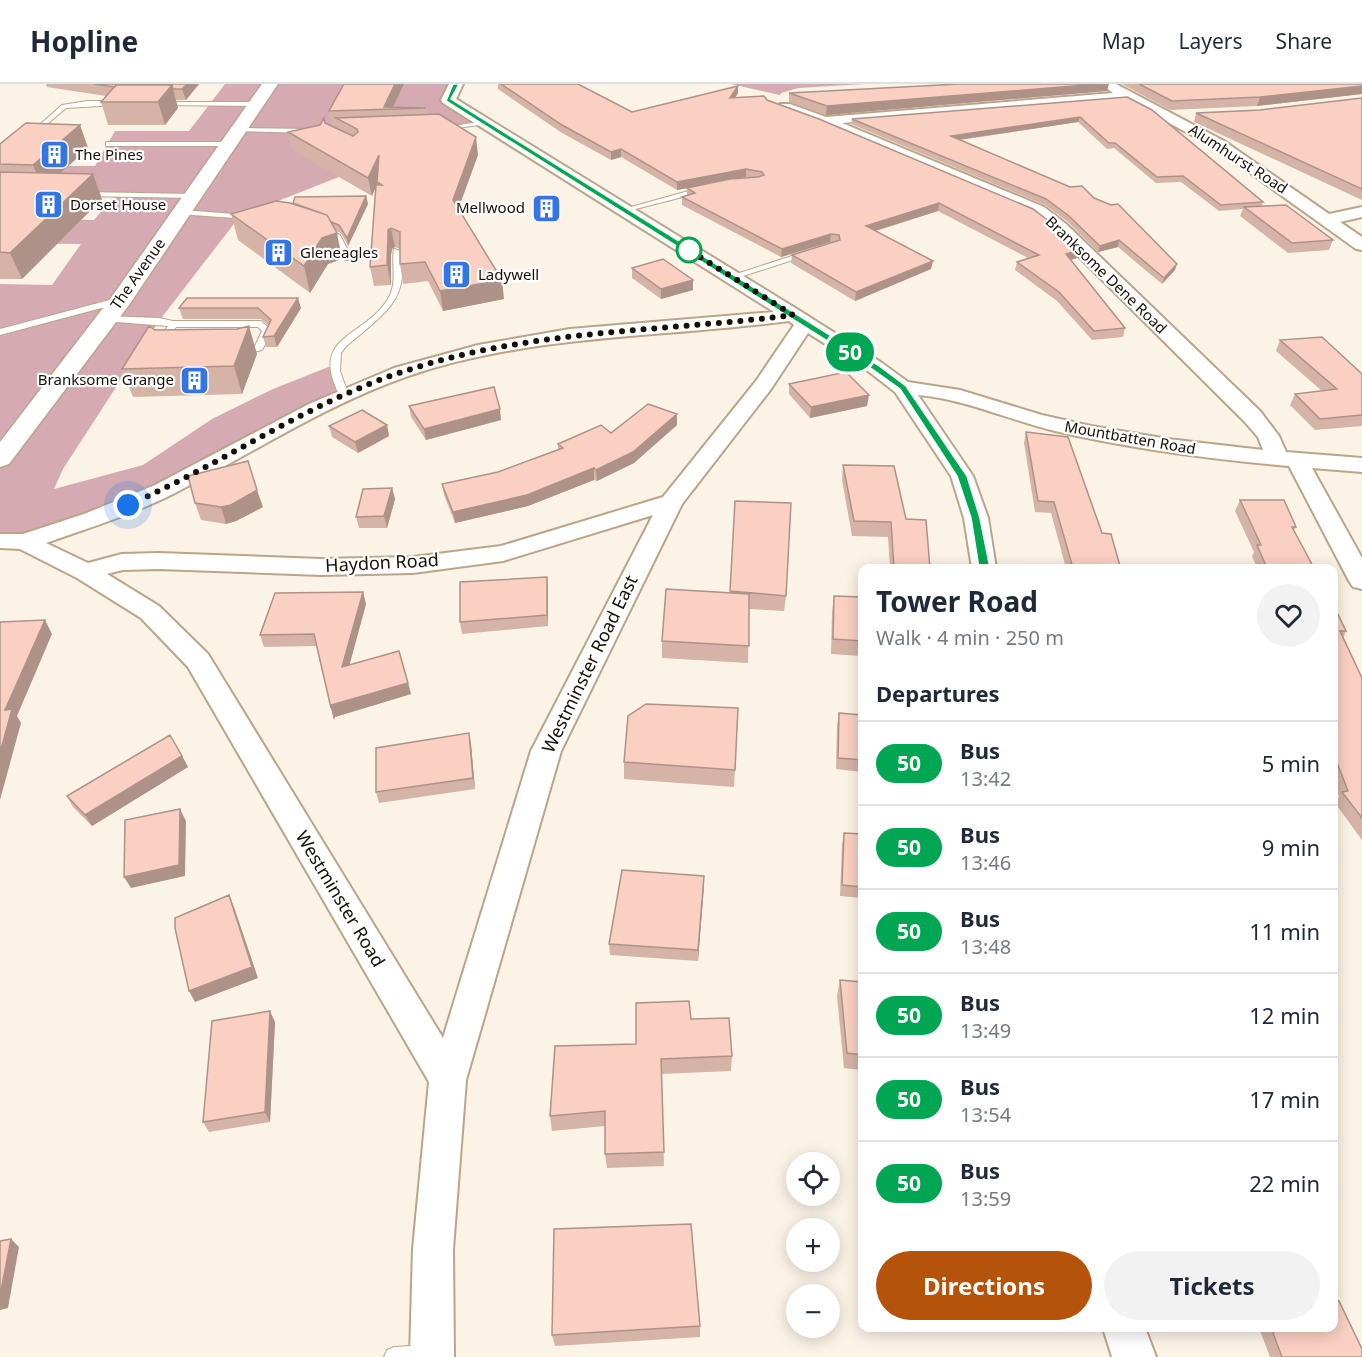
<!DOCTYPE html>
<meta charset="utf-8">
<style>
:root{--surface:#fff;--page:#f2f2f3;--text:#1f2937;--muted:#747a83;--line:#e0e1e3;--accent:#b45309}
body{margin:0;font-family:"Noto Sans",sans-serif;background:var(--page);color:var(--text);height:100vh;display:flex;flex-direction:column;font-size:22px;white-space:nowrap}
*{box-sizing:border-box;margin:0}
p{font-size:20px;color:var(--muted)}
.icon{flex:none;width:33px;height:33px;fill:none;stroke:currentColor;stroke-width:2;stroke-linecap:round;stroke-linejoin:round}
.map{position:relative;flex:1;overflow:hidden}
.sheet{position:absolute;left:858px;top:480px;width:480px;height:768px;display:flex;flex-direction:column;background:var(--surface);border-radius:12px;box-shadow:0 3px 15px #0003}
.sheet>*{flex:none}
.badge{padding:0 12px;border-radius:20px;font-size:21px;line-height:39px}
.controls{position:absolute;left:786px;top:1068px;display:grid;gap:12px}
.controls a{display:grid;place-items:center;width:54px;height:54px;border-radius:50%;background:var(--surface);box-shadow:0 3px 15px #0003;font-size:30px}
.you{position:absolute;width:30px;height:30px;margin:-15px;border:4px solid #fff;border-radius:50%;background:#1a73e8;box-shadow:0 0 0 9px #1a73e833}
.map>.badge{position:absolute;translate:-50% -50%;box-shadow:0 0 0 3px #fff}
h2{padding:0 18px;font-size:22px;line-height:54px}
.round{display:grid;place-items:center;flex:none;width:63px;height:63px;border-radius:32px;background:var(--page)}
.headline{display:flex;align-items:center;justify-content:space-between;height:102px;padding:0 18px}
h1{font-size:28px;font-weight:700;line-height:45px}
.action{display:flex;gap:12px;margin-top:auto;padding:12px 18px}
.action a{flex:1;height:69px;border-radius:36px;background:var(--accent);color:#fff;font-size:24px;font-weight:700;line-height:69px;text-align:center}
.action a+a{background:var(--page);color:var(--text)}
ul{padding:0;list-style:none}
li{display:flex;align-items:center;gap:18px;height:84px;padding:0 18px;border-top:2px solid var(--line)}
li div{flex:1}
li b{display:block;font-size:22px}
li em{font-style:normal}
li .badge{min-width:66px;font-weight:700;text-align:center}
header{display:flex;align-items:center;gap:36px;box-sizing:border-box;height:84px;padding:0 30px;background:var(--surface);border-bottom:2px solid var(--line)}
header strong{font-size:28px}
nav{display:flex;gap:33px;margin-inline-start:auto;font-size:21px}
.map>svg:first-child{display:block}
</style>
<header>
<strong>Hopline</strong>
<nav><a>Map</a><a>Layers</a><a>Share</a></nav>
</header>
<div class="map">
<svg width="1362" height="1273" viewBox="0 0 1362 1273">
<rect width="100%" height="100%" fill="#fcf3e7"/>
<path fill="#d5aab3" d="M225,0H456L448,16L485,39L434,45L339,93L240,132L159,237L63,385L54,405L143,381L212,335L273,305L336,280L344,312L92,435L0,457V200L52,201L81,160L0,159V135L94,136L115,111L0,109V82H95L115,47H189Z
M731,0H864L798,4L781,9L780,11Z"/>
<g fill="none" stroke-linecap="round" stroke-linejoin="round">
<defs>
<path id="service" d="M87,17H119L122,19L119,21L66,24L32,53L27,52L62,21Z
M157,18H256L259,20L256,22L159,21Z
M485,37L487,40L442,46L439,44Z
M239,44L311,45L314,47L311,49L237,47Z
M109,58H229L233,60L229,62H106V58Z
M703,103L707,105L706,107L624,128L620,126Z
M83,108L193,110L197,112L193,114L80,112L79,110Z
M182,126L248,131L252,133L248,135L179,130L178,128Z
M320,146L340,151L352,174L351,176H345L334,155L320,150Z
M394,165L401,167C407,210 393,223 362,249C354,256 346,261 341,269L340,287L349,312L341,314C307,251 363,255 388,215C398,198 391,182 394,165Z
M804,168L811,170L734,195L727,193Z
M121,213L125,216L124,218L0,251V245Z
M106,232L159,234L173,237H261L272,247L262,266L240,271L235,268L237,266L255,262L262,247L258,243H176L163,264L160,265L155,262L168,242L103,237L101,235Z
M427,1261L434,1264L436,1273H384L387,1266L394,1263Z"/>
<path id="minor" d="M449,0H463L456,15L800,227L882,279L908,298L960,306L1042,331L1091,342L1168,355L1263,366L1258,353L1244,337L1054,148L1032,131L819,40L780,26L778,23L780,20H790L826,33L1113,9L1105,3L1107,0H1116L1224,57L1329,130L1362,123V133L1340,138L1362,153V166L1356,165L1214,63L1126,16L842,39L1044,123L1066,140L1260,327L1279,352L1286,368L1362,374V388L1312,384L1362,474V505L1353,503L1349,497L1289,382C1210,375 1132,365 1055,347C1009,336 965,315 918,311L973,392L988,434L996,484H972L964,434L951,392L895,308L868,287L808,249L771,305L682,420L561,667L466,996L453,1165L454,1273H410L413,1165L429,998L188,583L141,534L77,494L20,465L0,464V450H23L84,430L155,401L309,320L394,284L478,261L570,245L774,228L443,19L441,16ZM789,237L794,241L756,297L663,413L501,462L413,473L321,475L159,469L122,470L88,479L46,459C89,444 133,430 173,410C251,370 325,321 408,292C530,250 662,254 789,237ZM653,431L531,667L443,954L208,570L159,522L107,490L123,486L159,485L321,491L413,489L503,477Z
M1103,1244H1145L1156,1273H1112Z"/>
<path id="secondary" d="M262,0H278L129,221L9,380L0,383V358L113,211Z"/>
</defs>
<use href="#service" stroke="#bba588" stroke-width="2"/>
<use href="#minor" stroke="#bba588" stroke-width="4"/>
<use href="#secondary" stroke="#bba588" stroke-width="3"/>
<use href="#service" fill="#fff" fill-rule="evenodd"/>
<use href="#minor" fill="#fff" fill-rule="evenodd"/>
<use href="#secondary" fill="#fff" fill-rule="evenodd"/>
</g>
<path fill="#d6b3a7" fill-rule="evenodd" d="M46,0H199L186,16H176L178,24L165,41H108L101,18L106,12L47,3Z
M344,0H404L393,23L426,24L427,31L478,71L458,125L504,215L443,227L428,197L403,200L400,180V165L395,163L392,165L391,171V201L374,202L370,183L377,100L372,112L292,66L288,48L325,39L338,45V42H332L329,27Z
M498,0H578L632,28L738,9L735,14L767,16L1079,166L1077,174L1071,176L1125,244L1123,253L1092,256L1057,217L1015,186L1017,178L1028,174L938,127L876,147L931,185L855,217L791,179L792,171L832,158L781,173L682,121V113L687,111V104L677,106L621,73L611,76L562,49L498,5ZM746,93L751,94L735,95Z
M1122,0H1362V10L1257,22L1170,26Z
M1107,7L826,31L789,18V9Z
M1127,13L1263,118L1262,122L1333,156L1329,166L1288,169L1240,132L1243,125L1219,127L1181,98L1156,99L1114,64L1107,65L1078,38L960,56L1175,186L1162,200L1118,163L1098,168L1068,138L1045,121L851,40L852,35Z
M1362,14V116L1194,38L1196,29L1260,26Z
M80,41L88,64L61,89L102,115L22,195H0V60Z
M366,112L368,120L348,162L341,149L336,147L342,175L328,180L310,209L238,156L231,130L293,119Z
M632,184L693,206L661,215L632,194Z
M179,224H301L277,263H266L263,253L269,242L261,235H183Z
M155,246L257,270L242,310L133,313L122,285Z
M1280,256L1362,290V342L1315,346L1290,321L1295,310L1322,307L1276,267Z
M789,300L867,322L810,334L789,310Z
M409,322L501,336L426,356L411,333Z
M387,341L389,352L358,369L332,353L329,342Z
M677,341L634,379L597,397L594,396L528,422L455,439L444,411L442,400L498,388L558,365V360L611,349Z
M1026,348L1102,449L1120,482L1119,484H1066L1051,429L1035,428L1024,359Z
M843,381L906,435L930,484H890L888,453L852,452L842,396Z
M392,404L395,415L387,444H359L356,433Z
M1240,416L1296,443L1294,446L1314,484H1257L1252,472L1254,468L1235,427Z
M735,417L786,512L784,527L749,525L748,579L662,574V557L730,509Z
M195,419L263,423L236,437L226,440L201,436Z
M548,504V542L462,550L460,538Z
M363,508L366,520L349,581L408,599L411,610L335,633L334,636L316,562L264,563L260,551Z
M834,512L862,513V572L831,570L832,527Z
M1334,522L1346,547L1343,554L1362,594V756L1335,719L1339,713L1334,699Z
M738,624L734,703L624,695V678Z
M839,629L862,631V688L836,685L837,641Z
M471,660L475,705L379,719L376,708Z
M182,672L188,683L92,742L73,723L67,712Z
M844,749L862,750V814L840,812L842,760Z
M704,792L698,877L610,871L609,860Z
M840,896L862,898V986L844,984L837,912Z
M691,935L732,972L731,987L661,990L664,1082L607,1084L605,1070V1042L552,1047L550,1032L636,960Z
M275,938L270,1038L209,1048L203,1038Z
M700,1242V1253L555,1262L552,1251Z
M1259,1244H1334L1362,1273H1270Z"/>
<path fill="#ae9288" d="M187,0H199L186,16L182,5Z
M395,0H404L392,25L384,23Z
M1098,0H1109L1107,7L826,31L827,22Z
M172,1L178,24L165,41L158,18Z
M738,2V9L730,22V14Z
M1362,2V10L1257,22L1260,13Z
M1080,33L1078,38L950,57L951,52Z
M80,41L88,64L43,105L33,81Z
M476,53L478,71L455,134L453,116Z
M621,65V73L611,76V68Z
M379,71L382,89L372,112L368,94Z
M746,85V93L677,106V98Z
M93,90L102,115L22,195L10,169Z
M366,112L368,120L348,162L347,154Z
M939,119L938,127L865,150L866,142Z
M391,144L395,163L392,165L391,171V201L387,181L388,152V146Z
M337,149L342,175L328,180L310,209L304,182L322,154Z
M831,150L830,158L781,173L782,165Z
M1119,156L1118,163L1098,168L1100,162Z
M1079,166L1077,174L1064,178L1066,170Z
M933,177L931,185L855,217L856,208Z
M1177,180L1175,186L1162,200L1164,194Z
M502,196L504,215L443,227L440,207Z
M693,196V206L661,215V205Z
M298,214L301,224L277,263L274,252Z
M249,242L257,270L242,310L234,282Z
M869,311L867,322L810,334L811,323Z
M500,325L501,336L426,356L424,345Z
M677,330V341L634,379L597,397L596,386Z
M387,341L389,352L358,369L355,358Z
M594,384V396L528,422L455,439L453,428Z
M392,404L395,415L387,444L384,432Z
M257,406L263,423L236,437L226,440L221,423Z
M547,493L548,504V542L547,531Z
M363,508L366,520L346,594L342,583Z
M45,536L52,550L17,632L21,639L0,716V669L5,626Z
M408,599L411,610L335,633L334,636L331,624V621Z
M469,649L471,660L475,705L473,694Z
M182,672L188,683L92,742L85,731Z
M180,725L186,737L185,792L131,804L124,793Z
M704,792V803L698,877V866Z
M229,811L234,823L258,894L195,918L189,907Z
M270,927L275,938L270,1038L265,1028Z
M11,1155L19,1163L8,1224L0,1226V1212Z"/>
<path fill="#f9d0c2" stroke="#ae9288" stroke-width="1.5" d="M94,0H187L182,5H173L172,1H116L115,3Z
M344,0H395L384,23L426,24L329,27Z
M501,0H578L632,28L738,2L730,14L764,12L767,16L819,35L1033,125L1054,141L1079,166L1066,170L1125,244L1094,247L1059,208L1017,178L1039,171L939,119L866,142L933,177L856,208L792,171L840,156L839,151L831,150L782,165L682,113L695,109L687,104L730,95L758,93L764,91L762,88L746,85L677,98L621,65L611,68L562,41Z
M959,0H1098L827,22L789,9Z
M1139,0H1362V2L1260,13L1172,17Z
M116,1H172L158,18H101Z
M1127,13L1152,26L1263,118L1221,121L1183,92L1157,93L1115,59H1109L1080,33L951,52L1070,103L1082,102L1094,114L1111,121L1118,120L1177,180L1164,194L1119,156L1100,162L1069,132L1046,115L852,35Z
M1362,14V105L1196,29L1260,26Z
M439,30L476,53L453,116L502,196L440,207L425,178L400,180V148L391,144L388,146V152L387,181L370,183L376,101H382L377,98L379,71L368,94L288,48L320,41L324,34L325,39L353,52L358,48L357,45L336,34Z
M26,39L80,41L33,81L0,80V60Z
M0,88L93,90L10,169L0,168Z
M366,112L347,154L339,141L331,138L327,131L293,119L295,113Z
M276,117L290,119L327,131L337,149L322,154L304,182L231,130Z
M1286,121L1333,156L1292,159L1244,123Z
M663,175L693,196L661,205L632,184Z
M187,214H298L274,252L263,253L271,236L258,224H179Z
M149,242L155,246L237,245L249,242L234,282L122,285Z
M1322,253L1362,290V331L1320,335L1295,310L1337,305L1280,256Z
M846,288L869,311L811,323L789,300Z
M494,303L500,325L424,345L409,322Z
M648,320L677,330L633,368L596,386L594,384L527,411L453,428L442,400L498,388L563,364L558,360L601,341L611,349Z
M362,326L387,341L355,358L329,342Z
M1026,348L1068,353L1102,449L1111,450L1120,482H1105L1106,484H1073L1054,418L1038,417Z
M248,377L257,406L231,421L221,423L195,419L188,392Z
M843,381L894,382L906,435L926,436L930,484H894L891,438L854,437Z
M392,404L384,432L356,433L363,405Z
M1240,416H1284L1296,443H1292L1314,484H1267L1257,461H1261Z
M735,417L791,419L786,512L730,507Z
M547,493V531L460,538V498Z
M666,505L749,510V562L662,557Z
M363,508L342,583L399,567L408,599L331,621V624L314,550L260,551L275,509Z
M834,512L862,513V557L833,555Z
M1334,522L1346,547H1340L1362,594V734L1342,708L1348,707L1334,671Z
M45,536L5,626L12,625L0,669V538Z
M646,620L738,624L735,686L624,678L628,632Z
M839,629L862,631V676L838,674Z
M469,649L473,694L376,708V664Z
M170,651L182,672L85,731L67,712Z
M180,725L179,781L124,793L125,736Z
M844,749L862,750V803L842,801Z
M622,786L704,792L698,866L609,860Z
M229,811L252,883L189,907L175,844V834Z
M840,896L862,898V971L847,969Z
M689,917L691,935L729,934L732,972L661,975L664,1068L605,1070V1027L550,1032L555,962L636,960V919Z
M270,927L265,1028L203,1038L212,937Z
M691,1140L700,1242L552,1251L554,1145Z
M11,1155L0,1212V1157Z
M1334,1217H1339L1362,1265V1273H1282L1271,1244H1334Z"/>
<path fill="#00a651" stroke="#fff" stroke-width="1.5" d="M453,0H459L451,15L878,281L906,302L967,392L980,434L990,484L988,487L984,488L979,484L971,434L957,392L900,305L872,285L446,17Z"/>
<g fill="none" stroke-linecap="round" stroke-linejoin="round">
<path stroke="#160f05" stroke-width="6" stroke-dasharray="0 10.8" d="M128,421C221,381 305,320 402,288C529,245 662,248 793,231L689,166"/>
</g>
<defs>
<symbol id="building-square" viewBox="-11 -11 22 22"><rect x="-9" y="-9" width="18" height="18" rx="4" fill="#3376e3" stroke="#fff"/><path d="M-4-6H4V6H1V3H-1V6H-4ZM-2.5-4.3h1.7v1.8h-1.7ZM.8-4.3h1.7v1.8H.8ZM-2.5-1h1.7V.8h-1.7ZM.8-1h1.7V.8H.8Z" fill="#fff"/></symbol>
</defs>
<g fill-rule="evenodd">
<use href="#building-square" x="38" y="54" width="33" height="33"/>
<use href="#building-square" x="32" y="104" width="33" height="33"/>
<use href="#building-square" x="530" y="108" width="33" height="33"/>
<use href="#building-square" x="262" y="152" width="33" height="33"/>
<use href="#building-square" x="440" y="174" width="33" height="33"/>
<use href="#building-square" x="178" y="280" width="33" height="33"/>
</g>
<circle fill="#fff" stroke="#00a651" stroke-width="3" cx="689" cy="166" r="12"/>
<g text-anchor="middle" stroke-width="4.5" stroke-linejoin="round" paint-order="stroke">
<g font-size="15" fill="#160f05" stroke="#fff" text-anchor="start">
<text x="75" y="76">The Pines</text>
<text x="70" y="126">Dorset House</text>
<text x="525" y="129" text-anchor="end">Mellwood</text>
<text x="300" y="174">Gleneagles</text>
<text x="478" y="196">Ladywell</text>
<text x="174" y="301" text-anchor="end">Branksome Grange</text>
</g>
<g font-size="15" fill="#160f05" stroke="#fff">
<text transform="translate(1238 75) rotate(33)" y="5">Alumhurst Road</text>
<text transform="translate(138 190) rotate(-55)" y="5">The Avenue</text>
<text transform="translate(1106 191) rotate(44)" y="5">Branksome Dene Road</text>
<text transform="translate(1130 354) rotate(10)" y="5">Mountbatten Road</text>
</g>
<g font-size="18" fill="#160f05" stroke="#fff">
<text transform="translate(382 479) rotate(-3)" y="6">Haydon Road</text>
<text transform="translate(590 580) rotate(-64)" y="6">Westminster Road East</text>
<text transform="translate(340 815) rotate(59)" y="6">Westminster Road</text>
</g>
</g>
</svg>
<div class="controls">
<a><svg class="icon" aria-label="locate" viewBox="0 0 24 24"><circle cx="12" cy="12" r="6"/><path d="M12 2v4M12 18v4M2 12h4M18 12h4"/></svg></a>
<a>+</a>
<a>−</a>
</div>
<div class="you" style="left:128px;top:421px"></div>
<b class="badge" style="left:850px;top:268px;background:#00a651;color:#fff">50</b>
<section class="sheet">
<div class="headline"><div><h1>Tower Road</h1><p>Walk · 4 min · 250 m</p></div><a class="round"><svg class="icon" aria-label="heart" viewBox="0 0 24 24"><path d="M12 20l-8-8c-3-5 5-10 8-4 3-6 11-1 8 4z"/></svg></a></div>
<h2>Departures</h2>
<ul>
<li><span class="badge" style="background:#00a651;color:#fff">50</span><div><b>Bus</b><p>13:42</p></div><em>5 min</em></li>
<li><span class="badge" style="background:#00a651;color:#fff">50</span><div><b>Bus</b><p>13:46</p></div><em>9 min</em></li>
<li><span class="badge" style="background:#00a651;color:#fff">50</span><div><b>Bus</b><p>13:48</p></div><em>11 min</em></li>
<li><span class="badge" style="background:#00a651;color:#fff">50</span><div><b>Bus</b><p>13:49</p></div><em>12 min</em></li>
<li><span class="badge" style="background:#00a651;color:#fff">50</span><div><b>Bus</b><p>13:54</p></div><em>17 min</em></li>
<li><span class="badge" style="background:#00a651;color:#fff">50</span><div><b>Bus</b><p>13:59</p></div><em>22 min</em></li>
</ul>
<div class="action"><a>Directions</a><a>Tickets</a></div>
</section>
</div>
